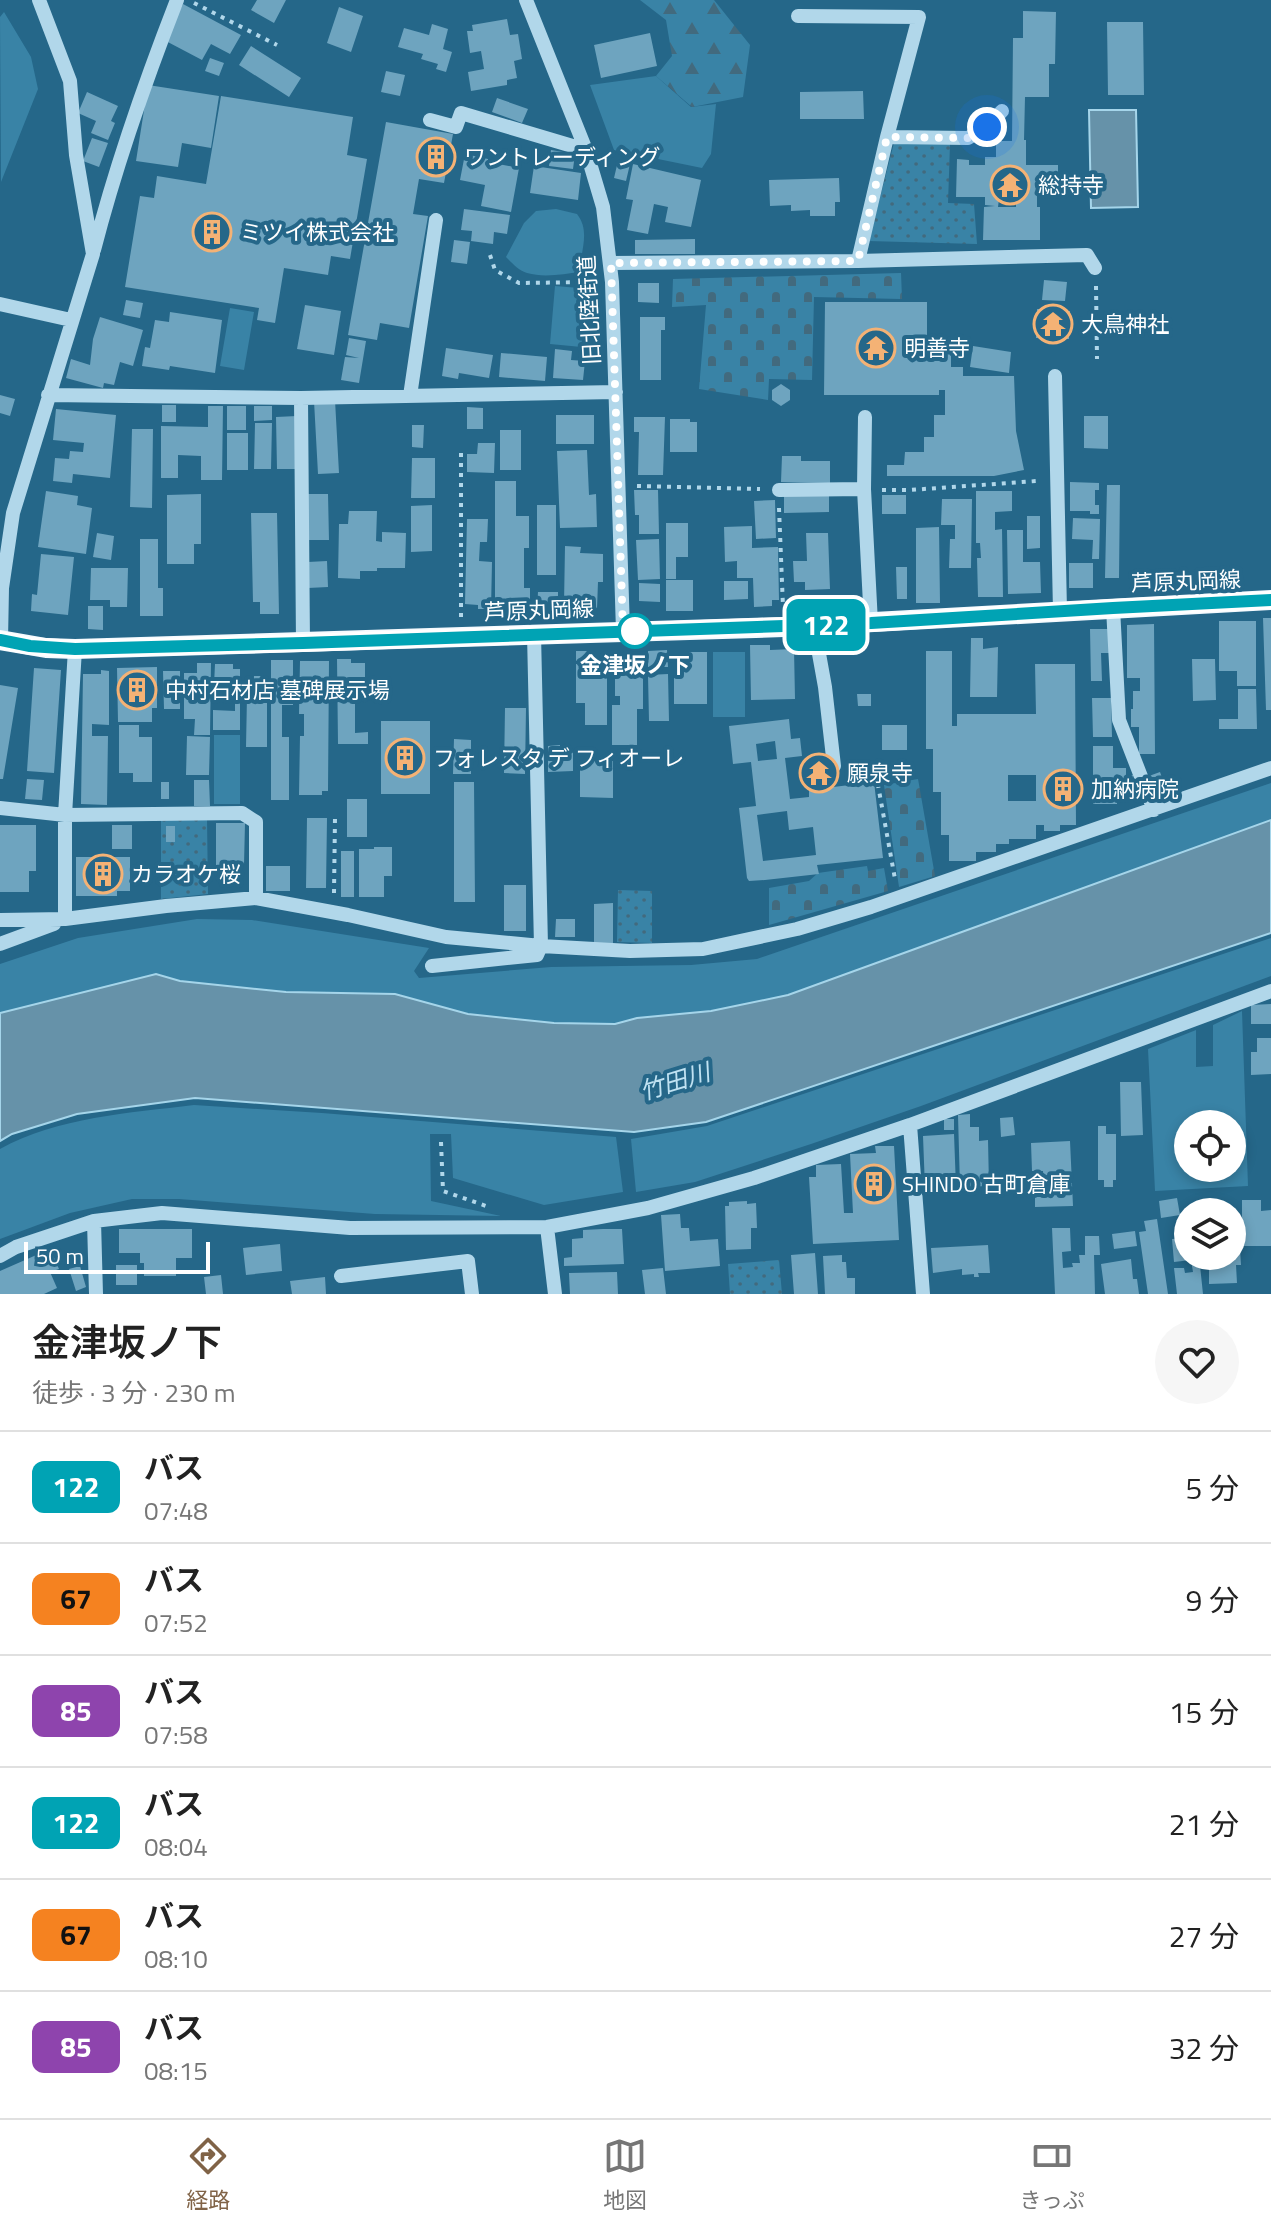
<!DOCTYPE html>
<html lang="ja">
<meta charset="utf-8">
<style>
:root{--surface:#fff;--page:#f6f6f6;--text:#222;--muted:#767676;--line:#e0e0e0;--accent:#806347}
body{margin:0;font-family:"Titillium Web","Noto Sans JP",sans-serif;background:var(--page);color:var(--text);height:100vh;display:flex;flex-direction:column;font-size:30px;white-space:nowrap}
*{box-sizing:border-box;margin:0}
p{font-size:26px;color:var(--muted)}
.icon{flex:none;width:44px;height:44px;fill:none;stroke:currentColor;stroke-width:2;stroke-linecap:round;stroke-linejoin:round}
.map{position:relative;height:1294px;overflow:hidden}
.details{display:flex;flex-direction:column;background:var(--surface);flex:1}
.details>*{flex:none}
.badge{padding:0 16px;border-radius:12px;font-size:28px;line-height:52px}
.tools{position:absolute;left:1174px;top:1110px;display:grid;gap:16px}
.tools a{display:grid;place-items:center;width:72px;height:72px;border-radius:50%;background:var(--surface);box-shadow:0 4px 12px #0003;font-size:40px}
.scale{position:absolute;left:24px;bottom:20px;width:186px;box-sizing:border-box;padding-left:8px;border:4px solid #fff;border-top:0;font-size:22px;line-height:28px;white-space:nowrap;color:#fff;-webkit-text-stroke:6px #256789;paint-order:stroke}
.you{position:absolute;width:40px;height:40px;margin:-20px;border:6px solid #fff;border-radius:50%;background:#1a73e8;box-shadow:0 0 0 12px #1a73e833}
.map>.badge{position:absolute;translate:-50% -50%;box-shadow:0 0 0 4px #fff}
.round{display:grid;place-items:center;flex:none;width:84px;height:84px;border-radius:42px;background:var(--page)}
.summary{display:flex;align-items:center;justify-content:space-between;height:136px;padding:0 32px}
h1{font-size:38px;font-weight:600;line-height:60px}
ul{padding:0;list-style:none}
li{display:flex;align-items:center;gap:24px;height:112px;padding:0 32px;border-top:2px solid var(--line)}
li div{flex:1}
li b{display:block;font-size:30px}
li em{font-style:normal}
li .badge{min-width:88px;font-weight:700;text-align:center}
.menu{display:flex;justify-content:space-around;align-items:center;height:112px;border-top:2px solid var(--line);background:var(--surface);font-size:22px;color:var(--muted)}
.menu a{display:grid;justify-items:center;gap:4px}
.menu .on{color:var(--accent)}
.map>svg:first-child{display:block}
</style>
<div class="map">
<svg width="1271" height="1294" viewBox="0 0 1271 1294">
<defs>
<pattern id="forest-firs" width="22" height="20" patternUnits="userSpaceOnUse" patternTransform="scale(2)"><rect width="22" height="20" fill="#3983a6"/><path d="M5 1l3.5 6h-7zM16 11l3.5 6h-7z" fill="#426a7e"/></pattern>
<pattern id="cemetery-stones" width="16" height="16" patternUnits="userSpaceOnUse" patternTransform="scale(2)"><rect width="16" height="16" fill="#3983a6"/><path d="M2 7V4a2 2 0 0 1 4 0v3zM10 15v-3a2 2 0 0 1 4 0v3z" fill="#426a7e"/></pattern>
<pattern id="garden-dots" width="8" height="8" patternUnits="userSpaceOnUse" patternTransform="scale(2)"><rect width="8" height="8" fill="#3983a6"/><path d="M2 2h.1M6 6h.1" fill="none" stroke="#426a7e" stroke-width="1.8" stroke-linecap="round"/></pattern>
</defs>
<rect width="100%" height="100%" fill="#256789"/>
<path fill="#3983a6" fill-rule="evenodd" d="M4,12L31,57L38,89L1,182L0,17Z
M656,76L691,107L716,104L711,154L702,168L614,150L590,85Z
M556,209L577,214C591,232 580,251 580,272C564,274 544,278 527,273C519,271 512,263 506,257L524,223L536,211Z
M555,286L591,289L592,348L550,344Z
M230,308L254,312L244,370L220,366Z
M713,652H745V717H713Z
M214,735H240V804H214Z
M1271,783V820L788,995L711,1011L637,1018L615,1024L554,1023L468,1014L395,994L286,992L180,981L156,974L0,1013V964L78,938L197,919L252,920L429,948L414,971L419,978L551,967L691,965L757,959Z
M1271,938V976L921,1106L811,1144L695,1182L636,1192L631,1139L707,1126Z
M1242,1011L1248,1186L1155,1191L1148,1049L1196,1030V1067L1213,1066V1025ZM1188,1124H1232V1168H1188Z
M194,1105L322,1113L616,1137L623,1192L544,1205L453,1178L451,1134H430L431,1201L501,1216L375,1214L179,1199H132L70,1213L0,1239V1149C58,1117 129,1113 194,1105Z"/>
<path fill="url(#forest-firs)" d="M640,0H714L750,45L743,97L692,107L656,76L672,56L666,20Z"/>
<path fill="url(#cemetery-stones)" d="M901,273L902,299L814,297L812,380L769,379L768,400L699,389L706,305L672,307L673,279Z
M918,779L935,876L899,887L884,785Z
M867,866L868,871L884,868L888,891L769,925V888L809,881L818,873Z"/>
<path fill="url(#garden-dots)" d="M894,143L950,144L948,203L974,204L977,244L869,241Z
M161,819H207L208,894L161,899Z
M618,890L652,891V943L617,942Z
M779,1260L782,1294H730L728,1264Z"/>
<path fill="#6692a9" stroke="#a5d5ea" stroke-width="2" d="M1089,110H1136L1138,207L1091,208Z
M1271,820V933L706,1122L634,1132L195,1098L77,1114L12,1134L0,1141V1013L156,974L180,981L286,992L395,994L468,1014L554,1023L615,1024L637,1018L711,1011L788,995Z"/>
<path fill="#6ea4bf" fill-rule="evenodd" d="M257,0H286L274,23L251,10Z
M183,4L241,35L230,54L211,44L202,60L164,40Z
M339,7L363,16L351,52L327,43Z
M1023,11L1056,12L1055,64H1049V97H1025L1024,140H1026V165H1058V195H1037V207H1040V240H983L984,207L995,206L985,205V197H956L957,159L969,160V165H985V157H996V141H1012L1013,38H1023ZM999,199H1016V207H998Z
M507,19L510,35L518,34L522,59L514,61L517,78L507,80V85L471,91L468,72L484,69L481,51L470,53L467,31H473L472,25Z
M1107,22H1143L1144,95H1108Z
M432,24L448,29L443,49L452,52L446,72L436,69L438,64L421,59L423,54L398,47L404,28L429,35Z
M650,33L657,66L601,78L594,45Z
M251,46L301,78L289,97L239,65Z
M210,58L224,63L219,76L205,71Z
M386,71L405,75L400,96L381,92Z
M148,85L219,96L211,148L182,143L178,167L136,161Z
M863,91L864,119H800V92Z
M87,92L118,106L111,121L115,123L108,140L91,133L96,121L78,113Z
M221,96L353,117L347,155L367,159L350,259L331,256L328,275L284,268L275,323L257,320L259,308L125,287L140,196L154,198L157,176L206,184Z
M497,98L528,109L522,123L492,112Z
M386,122L453,134L444,183L419,179L413,214L428,216L409,328L380,323L377,340L348,335Z
M92,138L108,143L99,167L83,161Z
M551,150L575,154L573,169L549,166Z
M465,154L488,159V162L519,168L511,212L481,206L485,185L460,180Z
M618,161L630,164L626,181L614,178Z
M633,164L701,180L691,227L665,222L668,207L654,204L648,234L627,230L633,200L626,199Z
M534,166L581,173L578,200L530,193Z
M839,178L840,202H835V216H810V210L791,211V205L770,206L769,180Z
M464,209L510,215L507,234L494,232L493,244L471,241L472,231L461,230Z
M695,239V254H635V240Z
M454,240L470,242L467,264L451,262Z
M1044,280L1067,282L1065,301L1042,300Z
M638,283H659V303L638,302Z
M126,300L143,303L140,318L123,315Z
M825,302H927V342H934V351H951V367H963V376H1014L1016,431L1024,470L994,476H887V465H904L905,452H924V437H934V415H945V390H939V395H824Z
M305,305L341,311L334,355L297,349Z
M1037,309L1070,311L1069,339L1036,338Z
M170,312L222,320L215,373L170,366L169,370L142,366L145,347L150,348L155,320L169,322Z
M100,317L143,330L133,366L120,362L114,385L104,383L103,388L66,378L71,359L90,365L93,339Z
M640,317H665V330H661V380H640Z
M349,338L366,341L359,383L341,380L345,357L359,358L346,355Z
M973,346L1011,352L1009,373L970,367Z
M446,348L493,355L489,378L459,373L458,379L442,376Z
M555,349L572,351L571,360L585,361L583,380L553,378Z
M501,353L547,357L545,381L499,377Z
M781,384L790,390V400L781,406L772,400V390Z
M0,395L15,399L10,416L0,413Z
M335,400L339,473L318,474L314,401Z
M162,405H176V422H162Z
M208,406H223L222,480H201V456L178,455V478H161V426L208,427Z
M227,406H246V430H227Z
M254,406H272V420L254,421Z
M467,407L483,408V429H467Z
M56,409L116,415L110,478L73,474L72,483L53,481L55,458L69,459L70,451L83,452L84,443L53,440Z
M556,415H594V444H556Z
M297,416L298,469H277L276,417Z
M1084,416H1108V449L1084,448Z
M634,417H665L663,475H638L639,432H634Z
M670,419H690V422H697V452H670Z
M255,423H272L271,469H254Z
M412,425H424L423,448L412,447Z
M132,429H153L152,508L130,507Z
M500,430H521V470H500Z
M227,433H248V470H227Z
M478,443H495L494,473L467,472V454H477Z
M587,450L589,495L596,494L597,527L560,528L557,451Z
M782,456H801V461H830V483L781,482Z
M412,458H435V498H411Z
M495,481H516V516H529V548H524V588H530V604H524V610H506V603H495Z
M1070,482L1099,483V490H1095V505H1099V514H1090V511H1070Z
M1107,485H1120L1119,578H1105Z
M634,490H658L659,534H639V515H635Z
M46,491L78,496L77,505L92,508L86,554L38,547Z
M976,491H1012V511L995,512V530L1002,529L1003,597H978L977,558H981L980,543H976Z
M784,492H829V512L784,513Z
M201,494V544H194V564H167V495Z
M307,494H328L329,540H307Z
M882,495H906V514H882Z
M942,499H972L971,568H949L950,539H955V525H941Z
M775,500L776,538L756,539L754,501Z
M432,505V551L411,552V506Z
M537,505H556V575H537Z
M349,511H377L376,541L382,542V532L406,533L405,568H377V571H360V579L338,578L339,524H348Z
M251,513H277L279,614H260V602H253Z
M1027,516H1040V548L1027,549Z
M1073,518L1100,519L1099,559H1092L1093,540L1072,539Z
M467,519H488L487,542H480L479,561L492,562L491,609H478V605L465,604Z
M666,523H688V557H676V579H666Z
M752,526V548L778,547L779,600H772V606L754,607L753,578H737V561L725,562L724,527Z
M939,527L940,603H916V528Z
M1007,530H1023V562H1040L1041,593L1008,594Z
M97,533L114,536L111,560L93,557Z
M806,533H828L830,589L805,590V582H794L793,561H807Z
M140,539H158V588H163V616H140Z
M659,539L660,579L638,580L636,540Z
M565,546L581,547L580,553L603,554V582H598L597,609H580V604H564Z
M41,554L74,557L68,615L31,611L32,594L37,595Z
M327,561L328,587L308,588V562Z
M1069,563H1093V588H1069Z
M896,567H907V599H897Z
M91,568H128L127,607H110V600H90Z
M666,580H693V611H666Z
M724,581H748V599L724,600Z
M639,583L660,584V602L639,601Z
M538,592H558V611L537,610Z
M88,606H103V630L88,629Z
M1263,618H1271V710H1266Z
M1219,621H1256V686H1237V671H1219Z
M1154,624L1155,754H1139V727H1131V709H1133V691H1140V678H1127V625Z
M1090,629H1110V653H1101L1102,681H1091Z
M971,638H983V649L998,647L997,697H970Z
M750,645H770V650L794,649L795,699L751,700Z
M667,650L668,667H648V651Z
M576,651H592V661H576Z
M926,651H952V726H957V714H1036L1035,664H1075L1076,825H1060V831H1044V825H1036V839H1009V844H996V852H976V861H949V835H941V792H933V749H926ZM1008,775H1036V801H1008Z
M674,652H707V704H674Z
M337,659H351V663H365V700H355V733L368,732V744H338Z
M1192,659H1215L1216,700L1193,701Z
M271,660H293V705H282V737H289V800H271Z
M300,661H329L328,791H322V795H299L300,736H304V714H299Z
M197,663H211L210,735H194L195,719H184V673H197Z
M215,664H233V669H240V730H213V710L235,711V685H214Z
M576,664H607V725H585V703H576Z
M615,664H643V709H637V745H612V705H620V696H615Z
M157,667V708H152V722H118L117,668Z
M34,668L61,670L54,773L27,771Z
M101,670L109,671V725L92,724V736H108L107,805L81,804L83,674H101Z
M163,671H180V709H164Z
M668,674L669,721H649L648,675Z
M254,676H267V747H246L247,696H253Z
M0,685L18,688L3,779H0Z
M1238,689H1256L1257,729H1219V719H1238Z
M857,694H871V706H858Z
M1092,698H1111L1112,737H1093Z
M505,708H526L525,774L504,773Z
M789,719L791,739L800,738L802,756L785,758L790,799L809,797V790L874,782L883,858L817,865L819,874L765,880L749,881L747,878L739,808L756,806L751,762L733,764L729,726ZM775,741L777,759L758,761L756,744ZM787,811L789,830L813,827L816,855L763,861L757,815Z
M381,721H430V794H381Z
M119,725H139V737H152V782H133V773H119Z
M882,725H907V750H882Z
M187,736L210,737L209,775H186Z
M454,739L471,740V774H453Z
M560,745V750H573V771L548,772V746Z
M1093,746H1113V768H1126V775H1133V796H1117V804H1093Z
M580,761H613V798L580,797Z
M1160,772L1166,789L1155,792L1149,776Z
M27,779L44,780L42,800L25,799Z
M194,780H209L210,806H194Z
M161,782H169V799H161Z
M454,782H474L475,902H454Z
M347,799H367V837H347Z
M307,818H327L326,888H306Z
M216,823H245L244,865H216Z
M0,825H36V871H29V892H0Z
M112,825H132V849H112Z
M166,826H175V842H166Z
M374,847H392V876H384V897H359V849H374Z
M341,851H354V897H341Z
M76,857H130V891H117V896H76Z
M266,866H290V891H266Z
M504,885H526V931H504Z
M613,903V943H594V904Z
M556,919H575V937H555Z
M1271,1004V1024H1251V1005Z
M1257,1038H1271V1074L1251,1075V1052H1257Z
M1120,1082H1141L1143,1135L1121,1136Z
M970,1114V1127H979V1141L988,1140L989,1186L960,1187L958,1115Z
M1013,1117L1015,1135L1001,1137L1000,1118Z
M944,1119H954V1130H944Z
M1098,1126H1106V1134H1116V1180H1113V1187H1104V1180H1098Z
M954,1134L956,1187L925,1188L923,1136Z
M1070,1141L1073,1206L1035,1207V1196H1044L1043,1171H1032L1031,1143Z
M875,1146H894L899,1240L813,1244L809,1177H816V1165L841,1164L844,1213H853L850,1154L876,1153Z
M1177,1198L1180,1215L1161,1218L1159,1201Z
M1242,1200H1261V1211L1271,1210V1246H1242Z
M747,1201V1204L756,1203L757,1228H751V1249L726,1250L725,1206H729V1202Z
M680,1214L681,1228H689L690,1241L718,1239L720,1266L665,1271L661,1215Z
M1157,1219L1168,1294H1148L1139,1232L1146,1231L1144,1221Z
M1052,1228H1070L1071,1251L1062,1252L1063,1268L1073,1267L1072,1263H1080L1079,1255H1085V1236H1099L1100,1255H1094L1095,1294H1055Z
M119,1229H192V1258H176V1276H144V1263H140V1253H119Z
M603,1229H622L624,1264L564,1266V1258L572,1257V1239L583,1238V1230Z
M1135,1231L1137,1246L1114,1249L1112,1234Z
M1232,1231H1239L1241,1265H1236L1237,1283L1209,1284V1256H1232Z
M1188,1238V1256H1199L1203,1294H1177L1174,1268H1184L1185,1273L1193,1272L1191,1260L1174,1262L1172,1239Z
M280,1244L282,1271L246,1275L243,1248Z
M988,1245L990,1273H978L979,1277H974V1274L962,1275V1269L933,1273L931,1248Z
M50,1249L59,1269L50,1272L57,1288L44,1294H0V1271Z
M815,1253L818,1294H794L791,1255Z
M842,1255V1262H846L847,1278H855V1294H825L823,1256Z
M1131,1259L1133,1279H1137L1139,1294H1105L1101,1264Z
M116,1265H137V1285H116Z
M80,1266L86,1287L76,1291L69,1269Z
M663,1268L666,1294H645L642,1270Z
M617,1272L618,1294H570L569,1273Z
M221,1275L223,1294H206L204,1277Z
M325,1277L326,1294H292L290,1281Z"/>
<g fill="none" stroke-linecap="round" stroke-linejoin="round">
<path stroke="#b1d7ea" stroke-width="4" stroke-dasharray="4 6" stroke-linecap="butt" d="M194,3L277,45
M490,255L495,270L519,283L594,282
M1096,286L1097,359
M637,486L760,489
M882,490H910L1037,481
M779,508L783,607
M461,617V447
M876,774L895,879
M334,893L335,817
M441,1142L443,1191L489,1207"/>
<path stroke="#b1d7ea" stroke-width="14" d="M526,0L586,150L603,207L612,282L623,631
M798,16L919,17L887,137L858,261
M430,120L456,127L461,113L586,150
M887,137L968,138L987,127L1002,111
M94,250C116,165 145,82 177,0
M611,263L858,261L1087,255L1095,268
M0,304L71,320
M1055,376L1060,611
M48,395L301,398L616,392
M410,396L436,220
M301,398L303,643
M865,417L864,489L871,623
M779,490L864,489
M1113,608L1119,720L1154,810
M814,626L825,687L834,766
M1,640L2,588L13,513L93,254L76,155L70,81L39,0
M0,808L65,815L242,813L256,822V898
M65,919V815L75,649
M0,920L65,919L166,906L256,898L348,915L446,937L541,946L630,951L703,949L797,929L871,907L1271,768
M0,944L54,924
M432,966L537,955L541,946L534,634
M910,1125L923,1294
M94,1221L96,1294
M547,1227L555,1294
M0,1256L16,1247L94,1221L162,1213L350,1228L547,1227L648,1208L754,1178L910,1125L1271,991
M341,1276L468,1261L472,1294"/>
<path stroke="#f5fafe" stroke-width="20" d="M0,640L46,648L75,649L784,627L1271,600"/>
</g>
<g fill="none" stroke-linecap="round" stroke-linejoin="round">
<defs>
<path id="line" d="M0,640L30,646L75,649L303,643L871,623L1113,608L1271,600"/>
</defs>
<use href="#line" stroke="#fff" stroke-width="18"/>
<use href="#line" stroke="#00a3b4" stroke-width="12"/>
<path stroke="#fff" stroke-width="8" stroke-dasharray="0 14.4" d="M635,631H623L611,263L858,261L887,137L968,138L987,127"/>
</g>
<defs>
<symbol id="building-ring" viewBox="-11 -11 22 22"><circle r="9.5" fill="#256789" stroke="#f4b275" stroke-width="1.5"/><path d="M-4-6H4V6H1V3H-1V6H-4ZM-2.5-4.3h1.7v1.8h-1.7ZM.8-4.3h1.7v1.8H.8ZM-2.5-1h1.7V.8h-1.7ZM.8-1h1.7V.8H.8Z" fill="#f4b275"/></symbol>
<symbol id="temple-ring" viewBox="-11 -11 22 22"><circle r="9.5" fill="#256789" stroke="#f4b275" stroke-width="1.5"/><path d="M0-6L5-2H3V0L6.5 2.5H4V6H1.5V3h-3V6H-4V2.5H-6.5L-3 0V-2H-5Z" fill="#f4b275"/></symbol>
</defs>
<g fill-rule="evenodd">
<use href="#building-ring" x="414" y="135" width="44" height="44"/>
<use href="#temple-ring" x="988" y="163" width="44" height="44"/>
<use href="#building-ring" x="190" y="210" width="44" height="44"/>
<use href="#temple-ring" x="1031" y="302" width="44" height="44"/>
<use href="#temple-ring" x="854" y="326" width="44" height="44"/>
<use href="#building-ring" x="115" y="668" width="44" height="44"/>
<use href="#building-ring" x="383" y="736" width="44" height="44"/>
<use href="#temple-ring" x="797" y="751" width="44" height="44"/>
<use href="#building-ring" x="1041" y="767" width="44" height="44"/>
<use href="#building-ring" x="81" y="852" width="44" height="44"/>
<use href="#building-ring" x="852" y="1162" width="44" height="44"/>
</g>
<circle fill="#fff" stroke="#00a3b4" stroke-width="4" cx="635" cy="631" r="16"/>
<g text-anchor="middle" stroke-width="8" stroke-linejoin="round" paint-order="stroke">
<g font-size="22" fill="#fff" stroke="#256789" text-anchor="start">
<text x="464" y="165">ワントレーディング</text>
<text x="1038" y="193">総持寺</text>
<text x="240" y="240">ミツイ株式会社</text>
<text x="1081" y="332">大鳥神社</text>
<text x="904" y="356">明善寺</text>
<text x="165" y="698">中村石材店 墓碑展示場</text>
<text x="433" y="766">フォレスタ デ フィオーレ</text>
<text x="847" y="781">願泉寺</text>
<text x="1091" y="797">加納病院</text>
<text x="131" y="882">カラオケ桜</text>
<text x="902" y="1192">SHINDO 古町倉庫</text>
</g>
<g font-size="22" fill="#fff" stroke="#256789">
<text transform="translate(589 310) rotate(-93)" y="8">旧北陸街道</text>
<text transform="translate(1186 581) rotate(-2)" y="8">芦原丸岡線</text>
<text transform="translate(539 610) rotate(-2)" y="8">芦原丸岡線</text>
</g>
<g font-size="22" font-weight="bold" fill="#fff" stroke="#256789">
<text x="635" y="673">金津坂ノ下</text>
</g>
<g font-size="24" font-style="italic" fill="#c0e2f2" stroke="#256789">
<text transform="translate(675 1082) rotate(-17)" y="8">竹田川</text>
</g>
</g>
</svg>
<div class="tools">
<a><svg class="icon" aria-label="locate" viewBox="0 0 24 24"><circle cx="12" cy="12" r="6"/><path d="M12 2v4M12 18v4M2 12h4M18 12h4"/></svg></a>
<a><svg class="icon" aria-label="layers" viewBox="0 0 24 24"><path d="M12 4l9 5-9 5-9-5zM3 14l9 5 9-5"/></svg></a>
</div>
<div class="scale">50 m</div>
<div class="you" style="left:987px;top:127px"></div>
<b class="badge" style="left:826px;top:625px;background:#00a3b4;color:#fff">122</b>
</div>
<section class="details">
<div class="summary"><div><h1>金津坂ノ下</h1><p>徒歩 · 3 分 · 230 m</p></div><a class="round"><svg class="icon" aria-label="heart" viewBox="0 0 24 24"><path d="M12 20l-8-8c-3-5 5-10 8-4 3-6 11-1 8 4z"/></svg></a></div>
<ul>
<li><span class="badge" style="background:#00a3b4;color:#fff">122</span><div><b>バス</b><p>07:48</p></div><em>5 分</em></li>
<li><span class="badge" style="background:#f58220;color:#111">67</span><div><b>バス</b><p>07:52</p></div><em>9 分</em></li>
<li><span class="badge" style="background:#8e44ad;color:#fff">85</span><div><b>バス</b><p>07:58</p></div><em>15 分</em></li>
<li><span class="badge" style="background:#00a3b4;color:#fff">122</span><div><b>バス</b><p>08:04</p></div><em>21 分</em></li>
<li><span class="badge" style="background:#f58220;color:#111">67</span><div><b>バス</b><p>08:10</p></div><em>27 分</em></li>
<li><span class="badge" style="background:#8e44ad;color:#fff">85</span><div><b>バス</b><p>08:15</p></div><em>32 分</em></li>
</ul>
</section>
<nav class="menu">
<a class="on"><svg class="icon" aria-label="directions" viewBox="0 0 24 24"><path d="M12 3l9 9-9 9-9-9zM9 14v-3h6M13 9l2 2-2 2"/></svg>経路</a>
<a><svg class="icon" aria-label="map" viewBox="0 0 24 24"><path d="M3 6l6-2 6 2 6-2v14l-6 2-6-2-6 2zM9 4v14M15 6v14"/></svg>地図</a>
<a><svg class="icon" aria-label="tickets" viewBox="0 0 24 24"><path d="M3 7h18v10H3zM15 7v10"/></svg>きっぷ</a>
</nav>
